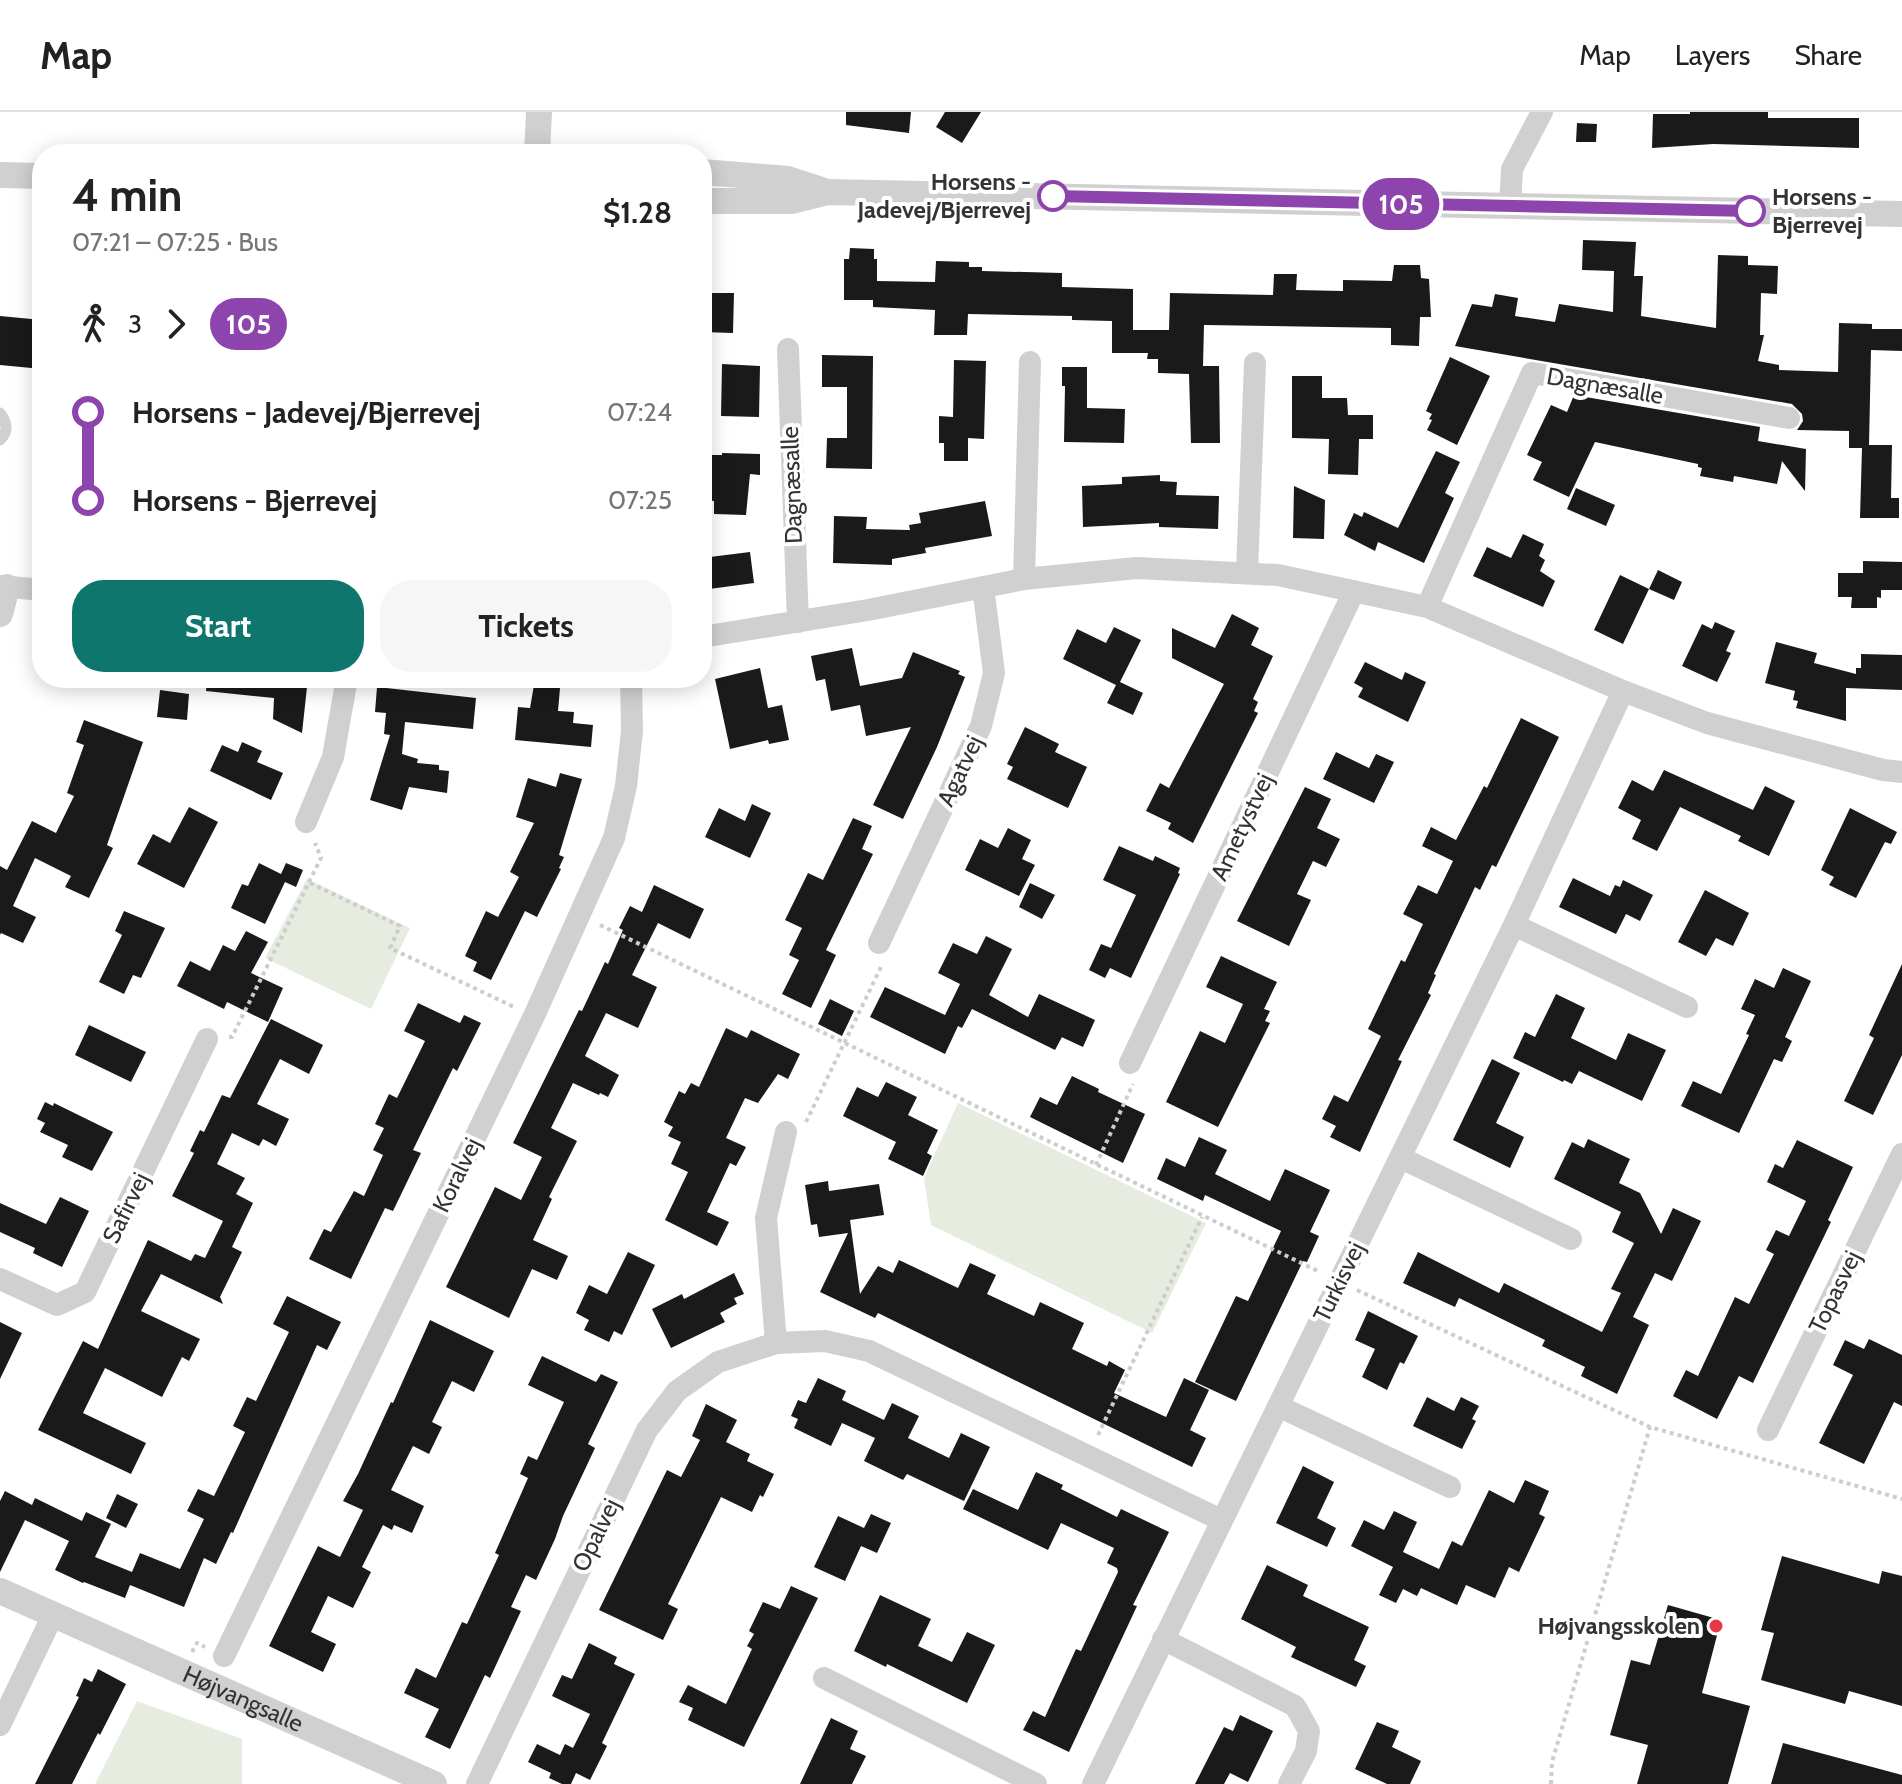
<!DOCTYPE html>
<meta charset="utf-8">
<style>
:root{--surface:#fff;--page:#f6f6f6;--text:#222;--muted:#767676;--line:#e0e0e0;--accent:#0f766e}
body{margin:0;font-family:Cabin,sans-serif;background:var(--page);color:var(--text);height:100vh;display:flex;flex-direction:column;font-size:30px;white-space:nowrap}
*{box-sizing:border-box;margin:0}
p{font-size:26px;color:var(--muted)}
.icon{flex:none;width:44px;height:44px;fill:none;stroke:currentColor;stroke-width:2;stroke-linecap:round;stroke-linejoin:round}
.map{position:relative;flex:1;overflow:hidden}
.panel{position:absolute;left:32px;top:32px;width:680px;height:544px;display:flex;flex-direction:column;background:var(--surface);border-radius:32px;box-shadow:0 4px 20px #0003}
.panel>*{flex:none}
.badge{padding:0 16px;border-radius:26px;font-size:28px;line-height:52px}
.map>.badge{position:absolute;translate:-50% -50%;box-shadow:0 0 0 4px #fff}
.legs{display:flex;align-items:center;gap:12px;height:88px;padding:0 40px;font-size:26px}
.legs p{margin-inline-start:auto}
.summary{display:flex;align-items:center;justify-content:space-between;height:136px;padding:0 40px}
h1{font-size:44px;font-weight:700;line-height:60px}
.primary-button{display:flex;gap:16px;margin-top:auto;padding:16px 40px}
.primary-button a{flex:1;height:92px;border-radius:32px;background:var(--accent);color:#fff;font-size:32px;font-weight:700;line-height:92px;text-align:center}
.primary-button a+a{background:var(--page);color:var(--text)}
ul{padding:0 40px;list-style:none}
li{display:flex;align-items:center;gap:28px;height:88px;font-size:30px}
li i{display:grid;place-items:center;width:12px;height:100%;margin:0 10px;background:currentColor}
li i::after{content:'';width:20px;height:20px;margin:-10px;border:6px solid;border-radius:50%;background:var(--surface)}
li p{margin-inline-start:auto}
li:first-child i{background:linear-gradient(#0000 50%,currentColor 0)}
li:last-child i{background:linear-gradient(currentColor 50%,#0000 0)}
header{display:flex;align-items:center;gap:48px;box-sizing:border-box;height:112px;padding:0 40px;background:var(--surface);border-bottom:2px solid var(--line)}
header strong{font-size:38px}
nav{display:flex;gap:44px;margin-inline-start:auto;font-size:28px}
.map>svg:first-child{display:block}
</style>
<header>
<strong>Map</strong>
<nav><a>Map</a><a>Layers</a><a>Share</a></nav>
</header>
<div class="map">
<svg width="1902" height="1672" viewBox="0 0 1902 1672">
<rect width="100%" height="100%" fill="#fff"/>
<path fill="#e6ecdf" d="M307,767L410,816L371,897L265,846Z
M958,991L1206,1111L1152,1221L931,1113L924,1066Z
M137,1589L242,1627V1672H95Z"/>
<path fill="#1a1a1a" d="M846,0H911L909,21L846,13Z
M945,0H981L962,31L936,15Z
M1690,0H1768V6H1859V36L1713,32L1652,36L1653,2H1690Z
M1577,11L1597,12L1596,30H1576Z
M1583,128L1636,130L1634,164H1643L1641,204L1716,216L1718,143L1748,144V153L1778,154L1777,182L1761,181L1760,223H1764L1758,249L1779,253V258L1838,260L1839,211L1872,212V217H1902V239L1871,238L1869,333H1892L1891,386H1899V406H1860L1862,336H1849V319L1797,318L1803,309L1802,302L1792,292L1455,234L1472,192L1492,195L1495,182L1518,186L1515,204L1555,210L1559,192L1613,200L1614,159L1582,158Z
M850,136L874,137V147H877V169L935,170L936,149L969,150V155H982V159L1062,161V175L1133,177V218H1169L1170,181L1273,183L1274,162H1297L1296,178L1343,179V168L1392,169L1394,153H1420L1421,166L1429,167L1431,205H1420L1419,234L1391,233V216L1204,213L1203,254H1219L1220,331H1191L1189,262L1158,261V247H1147L1148,241H1112V209L1072,208V204L968,202L967,223H934L935,198L873,195V188H844V147H849Z
M711,181H734L733,221L702,220V190H711Z
M0,204L42,208V257L0,253Z
M822,243L873,244L872,357L826,356L827,326H847V275H822Z
M1450,245L1490,264L1457,333L1427,318L1432,308L1429,307L1432,302L1426,299Z
M954,248L986,249L984,327L968,326V349H944V331H939V304L953,305Z
M722,252L760,254L759,305L721,304Z
M1062,255H1087V296L1125,297L1124,331L1064,330L1065,274H1062Z
M1292,264H1322V286H1347L1348,303H1373V327H1359L1358,363L1328,362L1329,327L1292,326Z
M1574,283L1760,315L1758,329L1806,337L1805,379L1782,349L1777,372L1734,364L1733,370L1700,364L1702,356L1698,355V352L1595,330L1569,385L1533,368L1542,350L1527,343L1551,293L1567,300Z
M1436,339L1460,350L1445,381L1454,386L1424,451L1378,430L1375,439L1344,423L1354,401L1362,405L1364,400L1398,416Z
M722,341L760,342V363L750,362L746,403L714,402V389L702,388V357H711V343H722Z
M1160,363V369L1177,370L1176,383L1219,384L1218,417L1159,415V411L1083,415L1082,374L1122,372V365Z
M1294,374L1325,388L1324,427L1293,426Z
M1576,376L1615,393L1606,414L1567,397Z
M985,389L992,424L925,436L926,441L892,447V453L833,451L834,404L867,405L866,417L910,418L909,413L921,411L919,401Z
M1523,422L1544,432L1539,444L1545,448L1540,459L1555,469L1543,495L1473,464L1487,435L1511,446Z
M750,440L754,471L702,478V446Z
M1863,449L1902,450V478H1881V486L1877,485V496H1851L1852,485H1838V461H1863Z
M1658,458L1682,470L1674,488L1649,477Z
M1620,463L1649,477L1623,532L1594,518Z
M1232,502L1259,516L1251,533L1273,544L1253,587L1258,590L1254,599L1258,601L1193,731L1168,717L1171,711L1146,699L1160,671L1169,676L1224,572L1172,546V516L1215,536Z
M1715,510L1735,519L1726,539L1731,541L1717,570L1682,554L1702,512L1712,517Z
M1114,515L1141,528L1120,570L1143,581L1133,603L1107,591L1116,573L1063,547L1077,517L1106,531Z
M1776,530L1817,541L1814,551L1856,562V556H1861V542L1902,543V578L1846,576V609L1796,596L1798,589L1793,588L1795,579L1765,571Z
M852,536L860,574L902,566L913,540L960,559L958,562L965,565L937,635L903,707L873,693L911,615L866,624L860,593L831,599L825,567L816,569L811,544Z
M1365,550L1402,568L1405,560L1426,570L1408,610L1358,585L1363,576L1354,571Z
M760,556L768,596L782,593L789,628L769,632L768,628L730,637L715,567Z
M207,566H308L302,621L273,607L274,586L206,579Z
M534,573L560,576L558,599L574,600L573,611L593,613L591,635L515,628L518,595L530,596Z
M377,575L476,586L473,617L405,610L402,642L418,647L417,651L439,653V658L449,659L447,681L409,675L402,698L370,688L390,623L384,622L386,601L375,600Z
M160,578L189,582L187,608L157,605Z
M1521,606L1559,625L1496,755L1492,753L1480,778L1475,775L1434,862L1436,863L1428,881L1431,883L1398,948L1402,949L1360,1040L1330,1025L1336,1014L1322,1007L1334,983L1348,990L1381,924L1368,917L1401,848L1405,850L1423,812L1403,802L1418,773L1437,782L1453,749L1422,734L1431,715L1456,728L1484,674L1487,676Z
M84,608L143,630L107,733L113,736L89,786L65,775L71,764L35,746L13,794L36,805L23,831L1,821L0,823V754L7,758L32,709L56,721L74,684L67,681L84,633L76,630Z
M1025,615L1059,632L1055,640L1087,655L1068,696L1007,667L1013,655L1007,652Z
M242,630L262,639L257,650L283,661L271,688L210,659L222,633L238,640Z
M1336,640L1369,656L1376,642L1394,650L1374,691L1323,667Z
M1664,658L1753,698L1765,674L1795,689L1769,744L1738,729L1741,724L1680,695L1657,739L1632,727L1641,708L1618,696L1632,668L1653,679Z
M560,661L582,667L559,743L564,745L559,756L561,757L537,805L525,799L491,868L473,859L477,850L465,844L486,799L498,805L519,765L510,760L534,711L516,705L528,666L556,675Z
M1305,675L1331,687L1317,716L1340,727L1326,755L1313,749L1297,782L1311,788L1289,834L1237,809Z
M752,692L771,701L750,746L705,725L719,696L745,709Z
M189,695L218,710L184,776L137,752L153,722L170,731Z
M1850,696L1897,720L1891,732L1885,730L1856,786L1829,773L1834,765L1821,758Z
M853,706L872,714L862,737L873,742L826,838L836,843L811,896L782,882L799,848L789,843L802,816L785,808L808,761L823,768Z
M1008,716L1031,728L1022,747L1035,753L1019,784L965,758L980,727L998,736Z
M1119,734L1153,749L1155,744L1180,756L1178,761L1180,762L1131,866L1110,856L1105,866L1089,858L1101,832L1111,836L1136,783L1103,768Z
M259,751L281,762L286,751L303,758L296,775L285,770L265,812L231,796L242,772L248,774Z
M1573,766L1610,784L1615,773L1620,775L1623,768L1653,783L1640,809L1626,802L1616,822L1559,795Z
M1030,771L1055,783L1042,807L1019,795Z
M654,773L704,797L690,827L658,811L632,863L657,875L638,916L606,901L585,944L619,963L608,985L600,981L599,983L573,971L551,1016L577,1029L549,1085L552,1087L533,1128L568,1144L557,1168L532,1157L509,1206L446,1175L495,1075L521,1088L542,1045L513,1031L579,898L582,899L605,850L608,852L623,818L619,816L630,794L642,800Z
M1705,778L1749,801L1733,834L1716,826L1706,844L1678,830Z
M124,799L165,816L141,866L133,863L124,882L99,870L122,823L115,819Z
M246,819L268,830L251,861L283,876L268,910L227,890L224,897L177,874L190,849L210,859L223,833L235,839Z
M986,824L1012,837L989,883L1028,905L1039,882L1095,908L1083,935L1055,922L1062,925L1055,938L972,897L962,916L958,914L945,942L870,905L885,875L945,903L960,872L938,861L953,831L977,842Z
M1221,844L1277,870L1264,897L1270,899L1265,909L1270,911L1218,1015L1166,990L1200,919L1225,931L1243,892L1206,875Z
M1902,852V943L1873,1003L1844,989L1874,926L1869,923Z
M1783,856L1811,869L1785,925L1792,929L1782,950L1774,947L1739,1021L1681,994L1693,969L1721,982L1749,923L1746,922L1755,903L1741,897L1755,867L1774,876Z
M1556,882L1585,896L1571,926L1616,948L1628,921L1666,938L1642,989L1579,959L1572,972L1564,968L1563,970L1513,946L1525,920L1535,925Z
M830,887L854,899L842,924L818,912Z
M418,891L460,911L464,903L481,911L457,959L453,956L413,1038L421,1041L393,1099L385,1096L351,1167L309,1147L324,1117L331,1120L354,1079L364,1084L383,1043L373,1038L384,1016L375,1012L389,982L397,986L425,929L404,919Z
M271,907L323,933L309,962L280,947L257,992L289,1007L276,1034L263,1027L259,1034L232,1021L217,1052L245,1066L236,1082L253,1091L232,1135L242,1140L220,1185L223,1192L161,1162L141,1199L200,1227L189,1249L182,1245L162,1285L105,1256L83,1301L146,1331L131,1362L38,1318L83,1229L98,1237L148,1128L191,1149L195,1142L205,1146L223,1109L172,1084L194,1041L190,1039L200,1018L204,1020L222,983L230,986Z
M89,913L146,940L131,970L75,943Z
M726,916L747,926L751,918L800,942L788,967L778,962L758,991L745,986L726,1026L746,1035L736,1054L730,1051L707,1100L729,1110L717,1134L665,1108L688,1060L671,1052L681,1030L668,1024L673,1015L664,1010L679,979L685,982L691,971L699,975Z
M1492,947L1520,961L1496,1011L1524,1025L1510,1056L1453,1028Z
M1072,964L1099,977L1098,980L1145,1002L1123,1051L1030,1005L1040,985L1057,993Z
M886,970L917,985L908,1003L938,1018L927,1041L932,1044L923,1064L888,1047L896,1030L843,1004L857,975L878,985Z
M45,990L53,994L54,991L113,1020L92,1059L62,1045L68,1033L40,1020L45,1011L37,1007Z
M1199,1025L1227,1038L1215,1062L1270,1089L1285,1057L1330,1078L1310,1120L1319,1124L1307,1150L1303,1149L1236,1289L1195,1270L1236,1184L1248,1189L1281,1119L1205,1083L1203,1089L1157,1067L1166,1046L1185,1055Z
M1588,1027L1630,1047L1619,1071L1640,1081L1661,1122L1673,1096L1701,1109L1672,1169L1655,1161L1633,1205L1649,1213L1617,1282L1581,1264L1585,1255L1542,1234L1545,1228L1459,1186L1455,1195L1403,1171L1418,1140L1499,1181L1504,1171L1602,1220L1621,1181L1611,1177L1634,1131L1612,1120L1621,1100L1554,1067L1572,1030L1584,1036Z
M1797,1028L1853,1055L1828,1108L1831,1110L1753,1271L1739,1264L1717,1307L1673,1284L1686,1258L1698,1264L1735,1185L1749,1192L1774,1142L1766,1138L1776,1118L1789,1124L1806,1089L1767,1070L1775,1052L1783,1056Z
M828,1069L829,1079L879,1072L884,1103L850,1108L860,1182L878,1154L893,1161L899,1148L958,1176L970,1151L996,1163L987,1182L1034,1204L1040,1190L1084,1211L1072,1237L1107,1254L1109,1249L1125,1258L1114,1281L1166,1305L1184,1266L1209,1278L1190,1318L1206,1326L1192,1355L878,1201L875,1206L820,1180L848,1121L819,1125L817,1112L811,1113L805,1073Z
M60,1085L89,1099L62,1155L33,1141L35,1136L0,1120V1091L46,1112Z
M628,1140L655,1153L622,1223L614,1219L609,1230L584,1218L589,1208L576,1201L589,1173L607,1182Z
M734,1161L744,1182L734,1186L737,1192L720,1201L725,1210L671,1236L652,1197L682,1182L684,1187Z
M287,1184L341,1210L327,1238L317,1233L233,1421L231,1420L216,1452L204,1446L184,1495L130,1473L125,1486L84,1470L83,1471L55,1458L69,1429L25,1408L0,1460V1389L5,1379L32,1393L35,1386L82,1409L86,1400L111,1412L95,1445L132,1460L140,1441L180,1457L204,1407L187,1399L198,1377L214,1384L245,1320L233,1314L247,1285L256,1289L289,1220L273,1212Z
M1368,1199L1418,1224L1404,1252L1400,1250L1387,1278L1362,1265L1375,1237L1355,1228Z
M430,1208L494,1239L474,1280L452,1269L432,1310L442,1315L429,1342L413,1334L391,1378L424,1394L412,1421L394,1413L392,1418L383,1413L362,1455L371,1460L353,1496L328,1484L311,1520L336,1532L323,1560L269,1534L318,1434L340,1445L363,1398L343,1389L358,1362L391,1290L393,1291Z
M0,1210L22,1221L0,1267Z
M1869,1227L1902,1243V1294L1894,1290L1864,1352L1819,1331L1853,1263L1833,1253L1845,1228L1864,1237Z
M542,1244L596,1270L601,1262L618,1270L588,1332L595,1336L563,1404L555,1427L536,1468L526,1463L511,1495L521,1499L490,1566L485,1563L450,1637L425,1625L439,1597L404,1581L416,1556L436,1566L462,1510L467,1512L499,1443L495,1441L528,1366L520,1362L528,1344L537,1348L564,1290L528,1273Z
M818,1266L846,1279L842,1288L884,1308L892,1291L919,1304L908,1326L949,1346L961,1321L990,1335L964,1389L907,1362L903,1368L864,1349L875,1326L842,1311L831,1334L794,1316L798,1307L791,1304L798,1288L806,1291Z
M1427,1285L1454,1299L1461,1285L1479,1294L1472,1307L1476,1309L1462,1337L1413,1314Z
M706,1292L737,1308L726,1330L750,1342L747,1349L774,1362L763,1385L760,1383L752,1400L721,1385L668,1492L678,1497L663,1528L599,1498L667,1358L681,1365L700,1328L692,1324Z
M1303,1354L1334,1370L1317,1406L1336,1416L1327,1435L1276,1411Z
M1036,1360L1063,1373L1061,1377L1117,1405L1121,1397L1169,1420L1133,1493L1137,1494L1069,1640L1023,1618L1033,1599L1045,1605L1076,1537L1081,1539L1118,1460L1117,1456L1107,1451L1114,1436L1061,1411L1048,1438L963,1397L973,1377L1018,1398Z
M1525,1368L1549,1379L1539,1402L1545,1405L1519,1460L1509,1455L1495,1486L1466,1473L1457,1493L1421,1476L1417,1484L1403,1477L1396,1491L1379,1483L1393,1455L1351,1434L1364,1408L1384,1418L1394,1399L1417,1410L1403,1440L1439,1457L1452,1429L1462,1434L1489,1378L1514,1391Z
M117,1382L138,1392L126,1416L106,1406Z
M871,1402L891,1411L877,1441L861,1434L845,1469L814,1455L838,1404L864,1416Z
M1782,1444L1879,1472L1882,1459L1902,1464V1594L1849,1579L1845,1592L1761,1568L1774,1521L1761,1518Z
M1267,1453L1308,1473L1303,1484L1369,1515L1354,1548L1366,1554L1356,1575L1291,1545L1296,1535L1241,1507Z
M791,1474L818,1486L744,1635L688,1608L693,1596L679,1590L688,1573L726,1592L752,1537L747,1534L754,1522L749,1519L763,1490L780,1497Z
M880,1483L931,1507L918,1534L952,1550L967,1520L995,1533L967,1591L887,1552L886,1555L854,1539Z
M1668,1493L1721,1508L1702,1581L1750,1594L1728,1672H1637L1648,1633L1610,1623L1631,1548L1650,1553Z
M589,1531L617,1545L614,1552L635,1562L602,1631L607,1634L590,1668L576,1661L571,1672H562L549,1666L551,1661L528,1650L537,1632L560,1643L565,1632L573,1636L590,1602L552,1584L562,1563L572,1567Z
M98,1557L126,1572L100,1623L98,1621L72,1672H35L79,1585L76,1584L84,1566L92,1570Z
M1240,1603L1273,1619L1248,1670L1230,1661L1224,1672H1195L1224,1615L1233,1619Z
M831,1606L858,1619L850,1637L866,1644L852,1672H800Z
M1377,1610L1399,1619L1392,1635L1421,1649L1410,1672H1387L1355,1657Z
M1783,1631L1902,1663V1672H1771Z"/>
<g fill="none" stroke-linecap="round" stroke-linejoin="round">
<path stroke="#cdcdcd" stroke-width="4" stroke-dasharray="4 4" stroke-linecap="butt" d="M310,771L400,814L390,836L514,895
M600,813L1320,1160
M229,925H232L321,746L315,731
M806,1010L882,853
M1096,1053L1133,972
M1357,1178L1650,1315L1902,1387
M1098,1323L1202,1105
M192,1540L197,1531L205,1535
M1551,1672L1552,1650L1650,1315"/>
<path stroke="#d0d0d0" stroke-width="11" d="M0,301C7,310 9,320 0,328"/>
<path stroke="#d0d0d0" stroke-width="22" d="M1510,94L1512,57L1542,0
M788,237L798,510
M1247,461L1255,251
M1024,467L1030,250
M0,474L42,478
M1427,495L1532,261L1789,306
M702,525L868,498L1024,467L1137,456L1278,463L1427,495L1623,579L1707,611L1883,658L1902,660
M306,710L333,645L347,566
M1514,813L1687,895
M879,831L981,614L994,561L983,475
M1130,951L1354,479
M1401,1046L1571,1127
M0,1167L57,1193L85,1180L207,927
M776,1231L766,1106L786,1020
M1278,1294L1450,1375
M1768,1318L1902,1042
M1163,1527L1295,1594L1309,1619L1306,1639L1289,1672
M224,1544L534,904L614,726L626,674L632,619L631,566
M824,1566L1036,1672
M0,1613L53,1503
M477,1672L647,1318L677,1279L718,1250L776,1231L825,1229L869,1239L1221,1408
M1093,1672L1514,813L1623,579"/>
<g stroke="#d0d0d0" stroke-width="26">
<path d="M537,42L539,0"/>
<path d="M702,60L788,67L828,80"/>
<path d="M0,63L42,64"/>
<path d="M702,89H792L828,80L1902,102"/>
<path d="M0,502L7,475"/>
<path id="s1" d="M0,1479L434,1672"/>
</g>
</g>
<g fill="none" stroke-linecap="round" stroke-linejoin="round">
<defs>
<path id="line-1" d="M1053,84L1750,99"/>
</defs>
<use href="#line-1" stroke="#fff" stroke-width="18"/>
<use href="#line-1" stroke="#8e44ad" stroke-width="12"/>
</g>
<g fill="#fff" stroke="#8e44ad" stroke-width="4">
<circle cx="1053" cy="84" r="14"/>
<circle cx="1750" cy="99" r="14"/>
</g>
<circle fill="#e63946" stroke="#fff" stroke-width="3" cx="1716" cy="1514" r="8"/>
<g text-anchor="middle" stroke-width="8" stroke-linejoin="round" paint-order="stroke">
<g font-size="24" font-weight="bold" fill="#333" stroke="#fff" text-anchor="end">
<text x="1031" y="78">Horsens -<tspan x="1031" dy="28">Jadevej/Bjerrevej</tspan></text>
<text x="1772" y="93" text-anchor="start">Horsens -<tspan x="1772" dy="28">Bjerrevej</tspan></text>
</g>
<g font-size="24" fill="#333" stroke="#fff">
<text transform="translate(1605 274) rotate(10)" y="8">Dagnæsalle</text>
<text transform="translate(792 373) rotate(-92)" y="8">Dagnæsalle</text>
<text transform="translate(960 659) rotate(-65)" y="8">Agatvej</text>
<text transform="translate(1242 715) rotate(-65)" y="8">Ametystvej</text>
<text transform="translate(457 1063) rotate(-64)" y="8">Koralvej</text>
<text transform="translate(126 1096) rotate(-64)" y="8">Safirvej</text>
<text transform="translate(1339 1170) rotate(-64)" y="8">Turkisvej</text>
<text transform="translate(1835 1180) rotate(-64)" y="8">Topasvej</text>
<text transform="translate(596 1423) rotate(-64)" y="8">Opalvej</text>
<text dy="8" stroke="none"><textPath href="#s1" startOffset="266">Højvangsalle</textPath></text>
</g>
<g font-size="24" font-weight="bold" fill="#333" stroke="#fff" text-anchor="end">
<text x="1700" y="1522">Højvangsskolen</text>
</g>
</g>
</svg>
<b class="badge" style="left:1401px;top:92px;background:#8e44ad;color:#fff">105</b>
<section class="panel">
<div class="summary"><div><h1>4 min</h1><p>07:21 – 07:25 · Bus</p></div><b>$1.28</b></div>
<div class="legs"><svg class="icon" aria-label="walk" viewBox="0 0 24 24"><circle cx="13" cy="4" r="2"/><path d="M13 8l-2 6 4 7M11 14l-3 7M7 12l3-4h3l4 4"/></svg>3<svg class="icon" aria-label="forward" viewBox="0 0 24 24"><path d="M9 5l7 7-7 7"/></svg><b class="badge" style="background:#8e44ad;color:#fff">105</b></div>
<ul>
<li><i style="color:#8e44ad"></i><b>Horsens - Jadevej/Bjerrevej</b><p>07:24</p></li>
<li><i style="color:#8e44ad"></i><b>Horsens - Bjerrevej</b><p>07:25</p></li>
</ul>
<div class="primary-button"><a>Start</a><a>Tickets</a></div>
</section>
</div>
